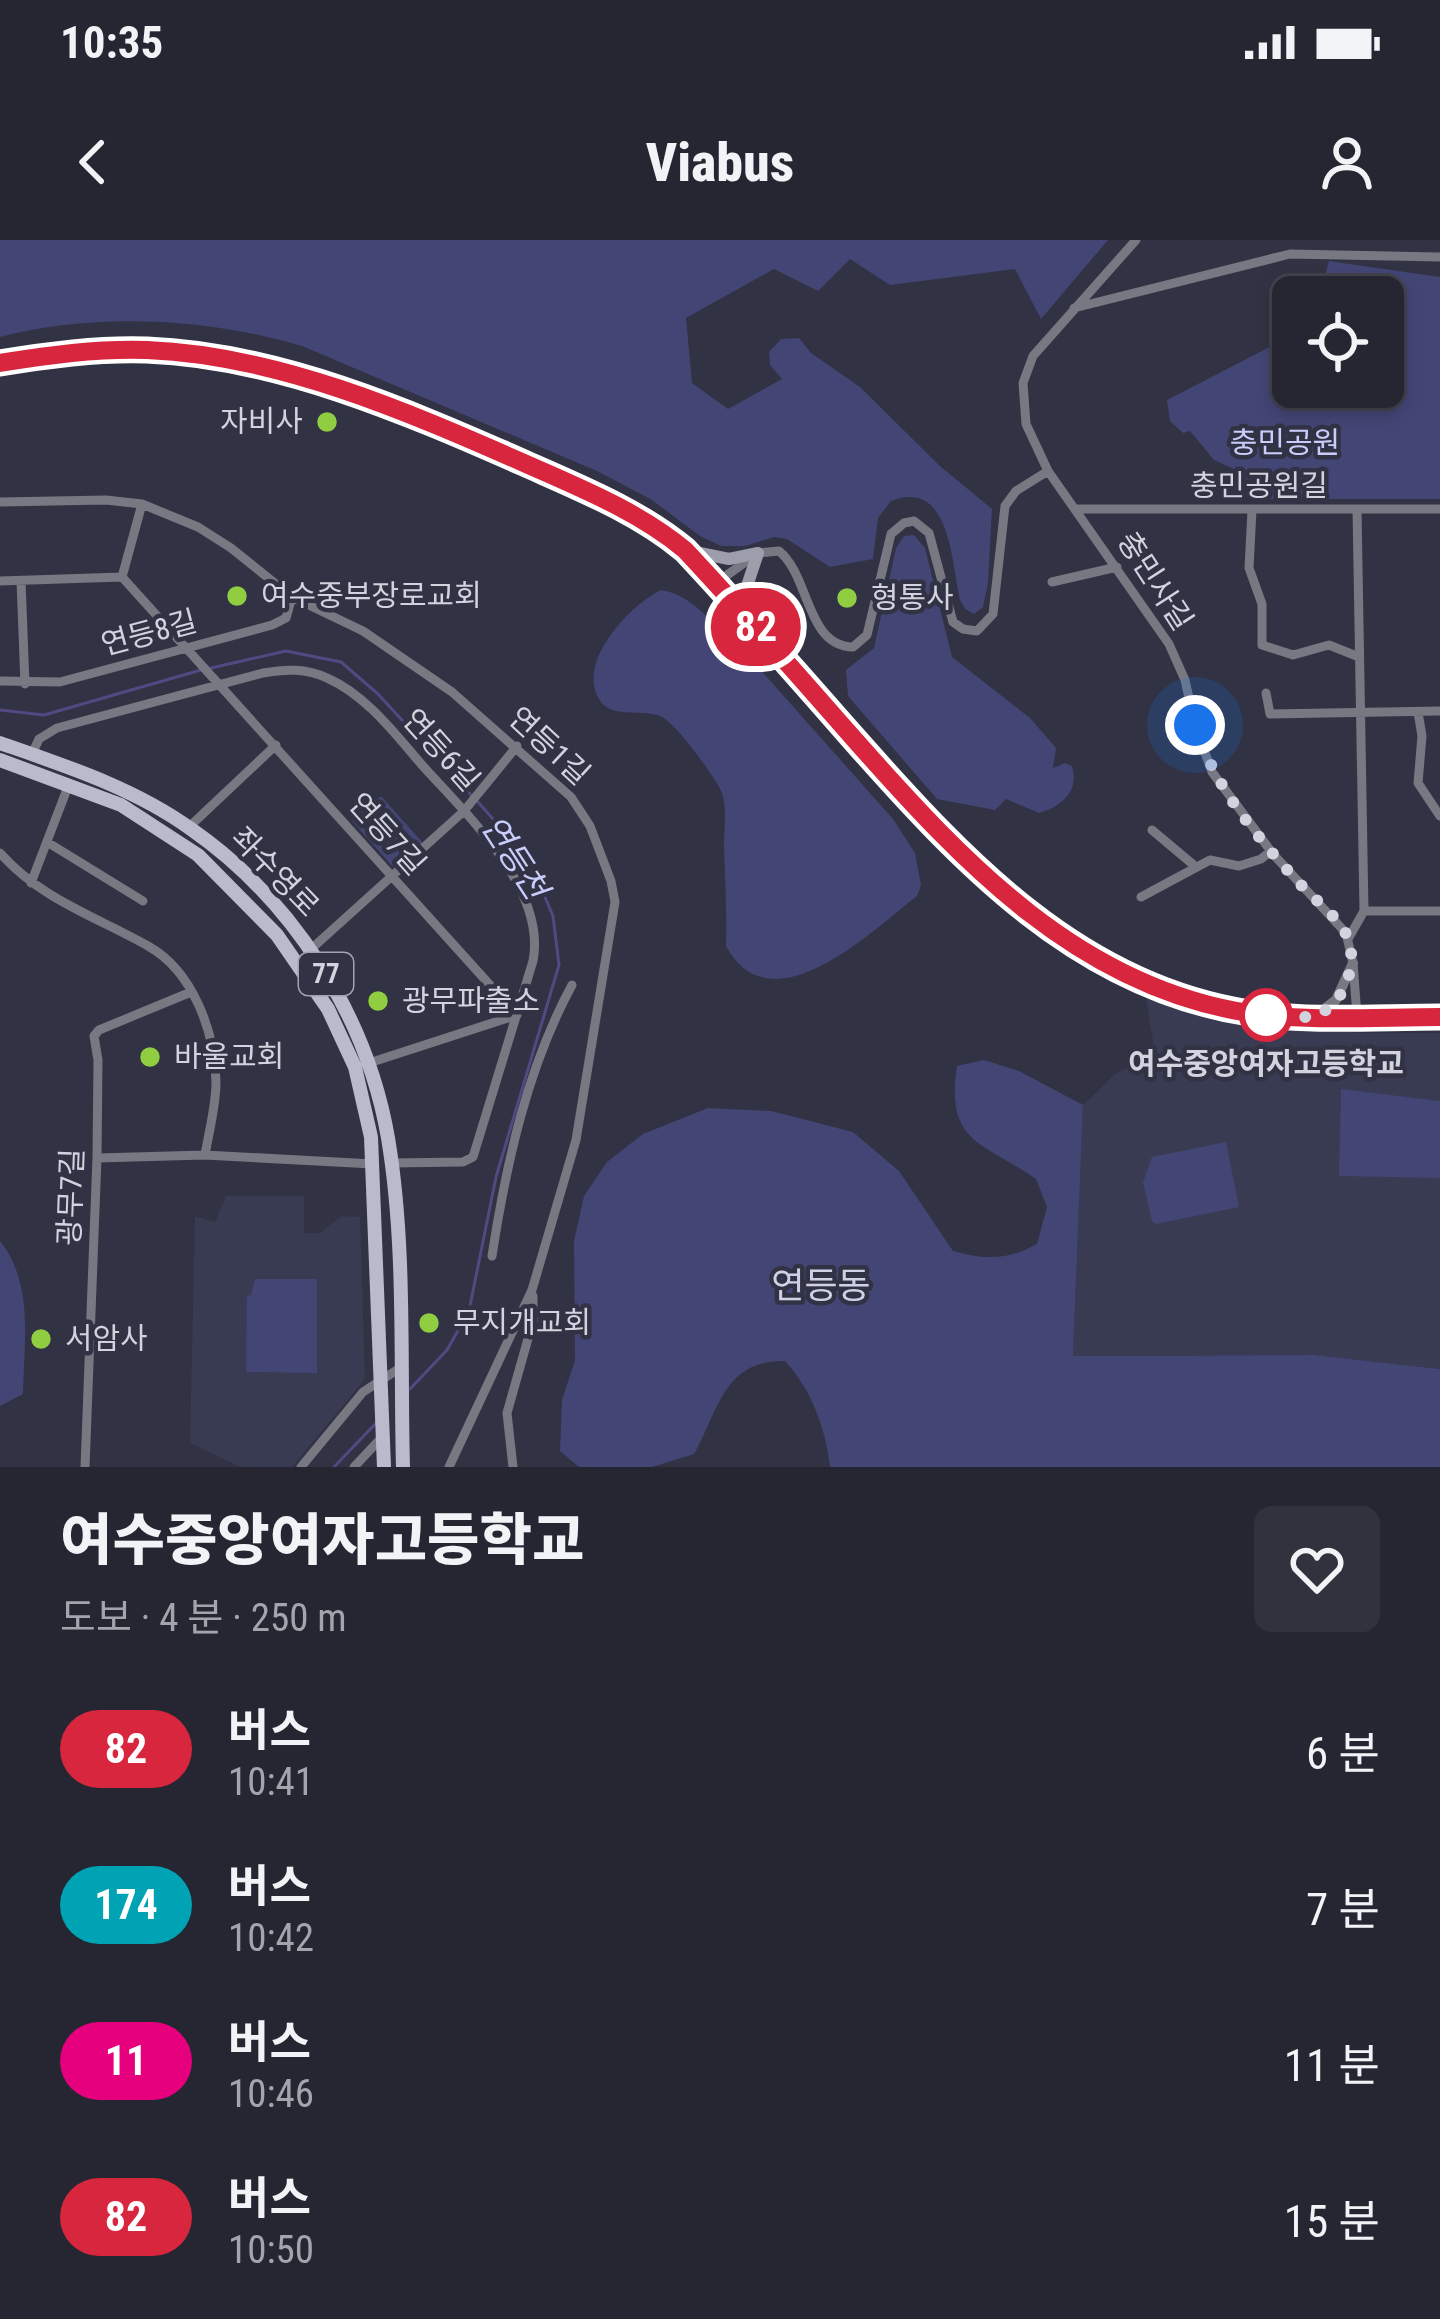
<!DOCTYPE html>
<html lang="ko">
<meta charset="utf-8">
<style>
:root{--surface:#252632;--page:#31323e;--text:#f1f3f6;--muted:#a3a5ac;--line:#42434d}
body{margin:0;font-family:"Roboto Condensed","Noto Sans KR",sans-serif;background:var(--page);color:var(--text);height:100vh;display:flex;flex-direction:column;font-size:45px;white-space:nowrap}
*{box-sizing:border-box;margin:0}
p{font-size:39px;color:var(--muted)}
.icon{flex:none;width:66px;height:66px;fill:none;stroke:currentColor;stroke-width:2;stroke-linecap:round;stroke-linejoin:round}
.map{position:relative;height:1227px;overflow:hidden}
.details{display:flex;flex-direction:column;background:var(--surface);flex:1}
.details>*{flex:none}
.badge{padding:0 24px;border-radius:39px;font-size:42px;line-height:78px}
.buttons{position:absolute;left:1272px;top:36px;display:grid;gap:24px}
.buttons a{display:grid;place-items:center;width:132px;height:132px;border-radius:18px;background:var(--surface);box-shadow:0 6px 18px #0003,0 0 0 3px var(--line);font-size:60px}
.you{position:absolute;width:60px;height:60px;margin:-30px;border:9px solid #fff;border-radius:50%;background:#1a73e8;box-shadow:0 0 0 18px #1a73e833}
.map>.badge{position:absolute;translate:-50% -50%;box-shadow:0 0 0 6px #fff}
.round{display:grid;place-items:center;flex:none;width:126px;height:126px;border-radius:18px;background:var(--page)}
.headline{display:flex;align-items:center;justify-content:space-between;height:204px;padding:0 60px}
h1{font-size:57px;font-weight:800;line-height:90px}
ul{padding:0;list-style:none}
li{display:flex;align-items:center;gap:36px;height:156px;padding:0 60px}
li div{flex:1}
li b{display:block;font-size:45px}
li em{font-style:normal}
li .badge{min-width:132px;font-weight:700;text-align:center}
.status{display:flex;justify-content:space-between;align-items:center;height:84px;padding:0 60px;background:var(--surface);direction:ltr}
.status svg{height:33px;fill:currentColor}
header{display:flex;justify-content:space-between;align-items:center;height:156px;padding:0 60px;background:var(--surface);font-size:54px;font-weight:800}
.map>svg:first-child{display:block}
</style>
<div class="status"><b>10:35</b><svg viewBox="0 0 49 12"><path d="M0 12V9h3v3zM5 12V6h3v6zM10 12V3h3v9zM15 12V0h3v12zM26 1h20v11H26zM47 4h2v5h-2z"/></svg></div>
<header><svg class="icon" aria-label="back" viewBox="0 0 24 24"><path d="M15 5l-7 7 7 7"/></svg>Viabus<svg class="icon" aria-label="person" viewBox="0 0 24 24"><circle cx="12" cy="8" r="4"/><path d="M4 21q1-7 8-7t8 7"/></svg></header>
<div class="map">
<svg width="1440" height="1227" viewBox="0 0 1440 1227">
<rect width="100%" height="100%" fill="#313243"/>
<path fill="#393b52" d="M1146,757L1170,766L1241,781L1357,793H1440V1129L1313,1115L1073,1116L1083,865L1114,835L1128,827L1148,823L1153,801Z
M226,956H304V993H320L341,976L360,977L365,1139L292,1227H241L190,1203L195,976L215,982Z"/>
<path fill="#434575" d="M0,0H1108L1041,79L1015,29L890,45L850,19L818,51L774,29L686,78L692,143L728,169L782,139L770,125L769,112L781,99L799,98L811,113L860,147L940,226L992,269L988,343L983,367L974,374L965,369L960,360C951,320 950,238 891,261L878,278L873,319L830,327L787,299L774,297L745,306H721L700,296L652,260L597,231L302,106C208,78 95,72 0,97Z
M1329,21L1440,37V259H1252L1236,230L1214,220L1190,191L1183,193L1170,181L1167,160L1293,95V147H1383V57H1319Z
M914,295L925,308L952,417L1030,478L1056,508L1053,528L1065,523L1072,526C1080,551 1061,567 1039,573L1006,559L995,570L937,559L848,456L846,430L874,408L896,308L904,296Z
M661,350C695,356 707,381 734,400L893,579L915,613L921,645L917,656C872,691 771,790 726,706C727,672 725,638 724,604C724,586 728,565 720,549C712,533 676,484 662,477C644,468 614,479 601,462C573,424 631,364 661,350Z
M381,556L424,604L399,626H392L352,581Z
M984,820L1019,831L1083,865L1073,1116L1314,1115L1440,1129V1227H830C826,1189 811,1149 785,1121C723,1120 719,1170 694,1214L652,1227H579L560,1211L562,1160L575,1120L574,1001L584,956L607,922L643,894L708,868L771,871L853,892L899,931L953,1011C985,1020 1008,1020 1037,1004L1047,967L1036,939C983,902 945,904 957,826Z
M1341,849L1440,861V938L1339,936Z
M1226,902L1239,967L1156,984L1152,981L1143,942L1152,917Z
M0,1001C34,1043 24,1103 23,1154L0,1166Z
M255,1039H317V1133L246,1132L247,1056L251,1055Z"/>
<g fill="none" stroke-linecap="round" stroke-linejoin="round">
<path stroke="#524882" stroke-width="3" d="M211,428L286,411L341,422L378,454L471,555
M0,470L44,475L201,430
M410,1149L447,1110L469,1071L496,937L559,725L553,676L536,636L520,610L478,562
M334,1227L378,1181"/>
<path stroke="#777881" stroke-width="9" d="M1136,0L1033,116L1023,143L1026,184L1048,231L1169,404L1185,440L1195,485L1212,532L1273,614L1346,693L1353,723L1357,776
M1074,68L1290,14L1440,17
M0,262L106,260L142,264L198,287L231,308L292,357L363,391L452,452L571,557L590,586L611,641L615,662L576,900L532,1050L449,1227
M1078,269H1440
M1252,270L1249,328L1262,364V405L1293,415L1329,405L1359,417
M122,337L142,264
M0,341L122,337L517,775
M21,341L25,444
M1052,342L1117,327
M716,343L758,313L779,311C810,336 806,406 853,407L867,395L891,294L904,283L914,281L929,293L953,382L963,389L977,391L993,374L1005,266L1016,251L1048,231
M0,441L60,442L272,385L286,378L292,357
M1266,453L1270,474L1440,471
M1418,472L1422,496L1418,543L1440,576
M32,514L39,499L57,488L263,433C285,429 306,428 327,438C366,455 395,494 422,525C466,574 547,649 533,721L473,917L463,922L391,923
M189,587L276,505
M1152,590L1196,627
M47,602L143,661
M0,613C42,660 95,676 148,706C193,731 215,792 216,842C216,866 209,891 205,915
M31,643L69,544
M1141,657L1210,620L1239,626L1261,619L1271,611
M1364,671H1440
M1348,699L1364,671L1357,270
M310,710L464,571L517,506
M369,823L517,775
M97,918L205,915L373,924
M492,1016C506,925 527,828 572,745
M85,1227L97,918L98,820L94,796L99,790L191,752
M301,1227L363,1152L400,1128
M354,1227L384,1195
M513,1227L507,1173L533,1081V1056"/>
<path stroke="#777881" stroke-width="10" d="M0,123C192,87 342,143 515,219C574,245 636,269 685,310C742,370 795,432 849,493C955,614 1066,735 1231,769C1299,783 1372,776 1440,777
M1315,776L1336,760L1353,723"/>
<path stroke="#9c9eac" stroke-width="12" d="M685,310L729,319L758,313
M751,382L748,343L758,313"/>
<path stroke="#b9bbcd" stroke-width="14" d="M0,503C66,526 134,548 191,589C293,660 367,776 388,898C406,1005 400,1119 403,1227
M0,520L121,565L198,615L277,695L328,769L355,827L371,897L384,1227"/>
</g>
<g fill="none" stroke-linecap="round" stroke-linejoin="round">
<defs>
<path id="line" d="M0,123C47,115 99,108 147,110C277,115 406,171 524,223C580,248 638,271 685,310C743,372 799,436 855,500C963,622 1079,747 1249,773C1311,782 1378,777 1440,777"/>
</defs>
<use href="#line" stroke="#fff" stroke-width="27"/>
<use href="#line" stroke="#d7263d" stroke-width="18"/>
<path stroke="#d1d3de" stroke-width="12" stroke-dasharray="0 21.6" d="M1195,485C1214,547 1258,598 1301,645C1315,660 1335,674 1345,692C1361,719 1345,769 1312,776C1299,779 1280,775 1266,775"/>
</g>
<g fill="#90cd41" stroke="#313243" stroke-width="4.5">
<circle cx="327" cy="182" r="12"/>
<circle cx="237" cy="356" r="12"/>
<circle cx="847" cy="358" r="12"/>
<circle cx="378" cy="761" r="12"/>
<circle cx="150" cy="817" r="12"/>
<circle cx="429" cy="1083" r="12"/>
<circle cx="41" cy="1099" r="12"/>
</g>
<circle fill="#fff" stroke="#d7263d" stroke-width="6" cx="1266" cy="775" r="24"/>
<g text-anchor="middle" stroke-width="9" stroke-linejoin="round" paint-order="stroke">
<rect fill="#313243" stroke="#a1a3b0" stroke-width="3" x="299" y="713" width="54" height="42" rx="9"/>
<g font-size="27" font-weight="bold" fill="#d1d3de">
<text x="326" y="743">77</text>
</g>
<g font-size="30" fill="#d1d3de" stroke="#313243" text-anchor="start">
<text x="303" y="192" text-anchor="end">자비사</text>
<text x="261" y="366">여수중부장로교회</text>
<text x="871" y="368">형통사</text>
<text x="402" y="771">광무파출소</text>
<text x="174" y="827">바울교회</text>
<text x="453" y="1093">무지개교회</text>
<text x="65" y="1109">서암사</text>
</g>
<g font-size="30" fill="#c8cdfb" stroke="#313243">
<text x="1285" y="213">충민공원</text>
</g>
<g font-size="30" fill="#d1d3de" stroke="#313243">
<text x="1259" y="256">충민공원길</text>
<text transform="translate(1155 341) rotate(57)" y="10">충민사길</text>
<text transform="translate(149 393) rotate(-15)" y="10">연등8길</text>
<text transform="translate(549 506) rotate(43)" y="10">연등1길</text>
<text transform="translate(441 510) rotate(48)" y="10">연등6길</text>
<text transform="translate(387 594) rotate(48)" y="10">연등7길</text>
<text transform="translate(275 632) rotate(46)" y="10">좌수영로</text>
<text transform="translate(71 957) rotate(-88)" y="10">광무7길</text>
</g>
<g font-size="30" font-weight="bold" fill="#d1d3de" stroke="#313243">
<text x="1266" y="834">여수중앙여자고등학교</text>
</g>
<g font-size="33" font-style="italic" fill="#c9cdfb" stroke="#313243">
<text transform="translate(515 617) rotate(57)" y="12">연등천</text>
</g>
<g font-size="36" fill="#cfd2e7" stroke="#313243">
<text x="821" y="1058">연등동</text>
</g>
</g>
</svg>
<div class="buttons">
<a><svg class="icon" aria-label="locate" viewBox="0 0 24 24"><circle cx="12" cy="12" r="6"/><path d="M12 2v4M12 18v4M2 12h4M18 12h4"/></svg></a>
</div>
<div class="you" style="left:1195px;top:485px"></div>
<b class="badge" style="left:756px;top:387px;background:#d7263d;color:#fff">82</b>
</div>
<section class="details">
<div class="headline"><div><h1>여수중앙여자고등학교</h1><p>도보 · 4 분 · 250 m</p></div><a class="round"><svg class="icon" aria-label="heart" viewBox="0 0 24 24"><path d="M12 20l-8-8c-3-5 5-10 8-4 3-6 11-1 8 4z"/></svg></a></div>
<ul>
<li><span class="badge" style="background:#d7263d;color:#fff">82</span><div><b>버스</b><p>10:41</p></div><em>6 분</em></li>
<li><span class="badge" style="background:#00a3b4;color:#fff">174</span><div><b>버스</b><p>10:42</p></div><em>7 분</em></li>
<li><span class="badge" style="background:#e6007e;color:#fff">11</span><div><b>버스</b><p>10:46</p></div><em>11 분</em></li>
<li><span class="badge" style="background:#d7263d;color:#fff">82</span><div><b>버스</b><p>10:50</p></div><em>15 분</em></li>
</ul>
</section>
